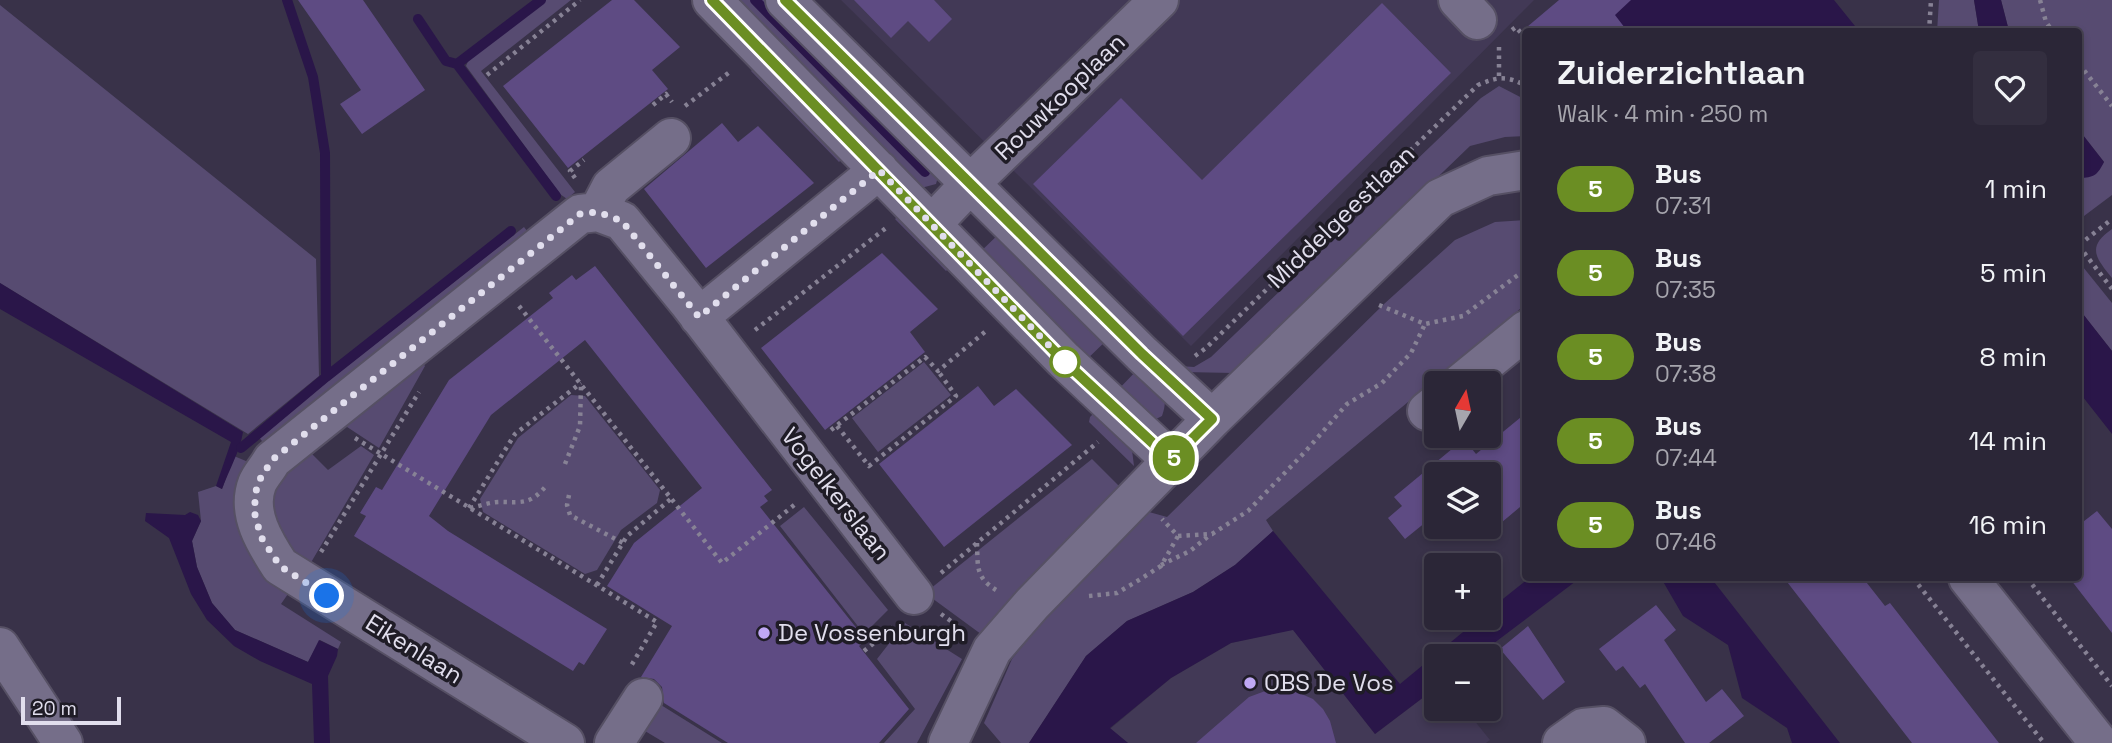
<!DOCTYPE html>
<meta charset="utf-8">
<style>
:root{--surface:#2b2637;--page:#332e3f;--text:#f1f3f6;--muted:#a6a5ad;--line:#474352}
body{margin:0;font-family:"Space Grotesk",sans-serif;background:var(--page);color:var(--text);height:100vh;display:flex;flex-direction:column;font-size:26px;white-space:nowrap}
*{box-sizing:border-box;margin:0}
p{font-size:23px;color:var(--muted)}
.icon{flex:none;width:38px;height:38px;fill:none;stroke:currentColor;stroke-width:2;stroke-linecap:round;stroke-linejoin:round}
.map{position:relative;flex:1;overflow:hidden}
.drawer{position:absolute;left:1522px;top:28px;width:560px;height:553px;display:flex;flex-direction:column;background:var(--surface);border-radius:7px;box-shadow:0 4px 10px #0003,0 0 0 2px var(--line)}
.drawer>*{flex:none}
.badge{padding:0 14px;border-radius:23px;font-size:24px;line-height:46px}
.needle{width:46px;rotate:9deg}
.tools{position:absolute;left:1424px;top:371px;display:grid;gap:14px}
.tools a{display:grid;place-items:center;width:77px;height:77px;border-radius:7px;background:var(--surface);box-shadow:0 4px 10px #0003,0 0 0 2px var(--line);font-size:35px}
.scale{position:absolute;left:21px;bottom:18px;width:100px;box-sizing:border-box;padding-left:7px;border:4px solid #e1deed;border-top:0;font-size:19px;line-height:24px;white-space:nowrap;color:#e1deed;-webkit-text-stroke:5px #1f1c26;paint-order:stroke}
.you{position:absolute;width:35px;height:35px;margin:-18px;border:5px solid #fff;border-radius:50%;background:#1a73e8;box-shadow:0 0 0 10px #1a73e833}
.map>.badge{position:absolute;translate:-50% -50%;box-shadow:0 0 0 4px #fff}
.round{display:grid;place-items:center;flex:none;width:74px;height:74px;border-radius:7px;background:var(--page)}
.summary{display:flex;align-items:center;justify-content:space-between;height:119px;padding:0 35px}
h1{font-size:33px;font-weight:700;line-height:52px}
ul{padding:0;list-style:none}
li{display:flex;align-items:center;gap:21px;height:84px;padding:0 35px}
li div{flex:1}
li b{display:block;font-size:26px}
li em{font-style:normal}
li .badge{min-width:77px;font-weight:700;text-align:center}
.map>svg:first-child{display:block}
</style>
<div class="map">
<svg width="2112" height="743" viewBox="0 0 2112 743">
<rect width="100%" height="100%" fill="#393249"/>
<path fill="#423956" d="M841,0H1534L1191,346Z
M1293,629L1375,734L1437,687V709H1465L1490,740L1486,743H1128L1110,729L1171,678L1231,643Z"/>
<path fill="#574b71" d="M546,0H571L481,71L575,192L567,199L560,194L466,66L469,59Z
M726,0H780L939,173L936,184L921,188Z
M1939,0H1974L1979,31L1937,32Z
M2001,0H2112V195L2080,219L2079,175L2082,178L2104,162L2079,130V32L2009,31Z
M0,5L316,259L319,376L248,434L0,283Z
M761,62L848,153L839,162L751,71Z
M1499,86L1526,100V136L1505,137L1470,146L1234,373L1183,372L1180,366L1194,367L1211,357L1481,98Z
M905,209L956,261L946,271L895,219Z
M1526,220V304L1266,520L1273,531L1235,565L1193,592L1127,621L1086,656L1029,743H1001L984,723L1012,659L1052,609L1149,512L1167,517L1384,304L1455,240L1495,222Z
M524,227L531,236L266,446L258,436Z
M1005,228L1110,337L1082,364L976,256Z
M2112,229V278C2096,258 2086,247 2112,229Z
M2079,262L2112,303V351L2079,309Z
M421,361L425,366L379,448L341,423Z
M924,362L951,395L878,452L852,418Z
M1140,367C1157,384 1171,391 1162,416L1150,422L1113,395Z
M571,395L585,396L660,490L657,503L621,530L597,570L585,574L483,512L480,499L518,438Z
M1099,408L1132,450L1134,466L1089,422L1090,417Z
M361,446L374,455L306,571L264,508L267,493L307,449L328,470Z
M234,456L253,464L237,515L242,539L254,563L269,577L290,591L281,604L341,642L338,649L320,640L308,662L235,630L212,603L197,567L192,541L201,521L198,492L216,486L222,489Z
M1092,459L1121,488L985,637L925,593Z
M804,507L888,610L864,634L780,526Z
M905,623L962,659L917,743H884L915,709L877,659Z
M661,705L722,743H665L645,731Z"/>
<path fill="#2a1649" d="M1591,0H1834L1859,31H1798L1796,29L1763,26L1759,32L1594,31Z
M1974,0H2001L2009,31H1979Z
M2079,130L2104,162C2098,174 2095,177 2082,178L2079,175Z
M0,283L243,432C240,451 229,470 222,489L216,486L231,442L0,309Z
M2079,309L2112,351V434L2079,392Z
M190,512L198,515L201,521L192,541L197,567L212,603L235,630L308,662L319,640L338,649L337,656L328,676L330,743H314L312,684L260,661L234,646L207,620L191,594L169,538L145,521L146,513L185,515Z
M1273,531L1400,684L1480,618H1489V610L1529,578H1580L1477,656H1437V687L1375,734L1293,630L1231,643L1171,678L1110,728L1128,743H1029L1086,656L1127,621L1193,592L1235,565Z
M1661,578H1711L1840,743H1792L1787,728L1742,698L1728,645L1683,616Z"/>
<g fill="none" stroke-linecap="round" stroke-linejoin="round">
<path stroke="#2a1649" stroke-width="10" d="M287,0L313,77L325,153L326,377
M541,0L457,64L556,196
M755,0L925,172
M418,19L446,61L457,64
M241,448L326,377L511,231"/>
</g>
<path fill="#5e4b83" d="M298,0H363L425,90L362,134L340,104L361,90Z
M612,0H634L680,47L652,70L668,89L568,168L503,86Z
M854,0H934L952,19L929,42L908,21L891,38Z
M1559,0H1631L1615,15L1628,32H1521Z
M1382,3L1451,73L1183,336L1033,184L1121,98L1202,180Z
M722,123L738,142L758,126L814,183L706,268L644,189Z
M882,253L938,309L910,332L925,352L825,430L761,348Z
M595,266L772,490L764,496L768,501L760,507L866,640L859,646L909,709L879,743H728L664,703L662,687L654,679L641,677L672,626L607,586L634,543L702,488L585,340L491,415L429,516L448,531L607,629L584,665L579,662L573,671L354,536L366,516L360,513L376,487L382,490L449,380L553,298L549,293L572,275L576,280Z
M978,386L994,406L1016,389L1072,445L944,547L879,464Z
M1526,413V502L1489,533V474H1437V513L1405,539L1388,518L1402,506L1394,497L1464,439L1476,454Z
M2097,511L2112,529V633L2071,580L2079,578V525Z
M1784,578H1863L1885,606L1890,603L1999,743H1912Z
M1656,605L1676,630L1664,640L1706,702L1722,689L1744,716L1709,743H1685L1645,684L1640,688L1623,666L1616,671L1599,649Z
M1528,626L1565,682L1543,700L1500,649Z
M1273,688H1288L1313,699L1323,709L1330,721L1336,743H1196L1249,697Z"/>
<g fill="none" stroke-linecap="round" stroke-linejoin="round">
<defs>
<path id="minor" d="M712,0L1064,360L1171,460
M785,0L1142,354L1212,419
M1458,0L1477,20
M598,212L611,187L671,138
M932,224L971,183L1159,0
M699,317L879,170
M1461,383L1526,330
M1427,411L1437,403
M1968,578L2099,743
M0,647L63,743
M565,743L280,566C265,543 246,513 257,484C260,476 268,468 272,460L580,214L598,212L622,221L688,302L914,595
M614,743L643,698
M948,743L992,650L1032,604L1212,419L1440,198L1488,176L1526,170
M1562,743L1583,728L1604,726L1626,743"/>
</defs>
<use href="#minor" stroke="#565064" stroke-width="42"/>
<path stroke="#878295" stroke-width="4.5" stroke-dasharray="3.5 5" stroke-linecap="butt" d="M2040,0L2046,22L2053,32
M1512,30L1516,27L1526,39
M1929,32L1931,0
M2079,64L2112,106
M487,75L580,0
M1499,76V47
M653,105L666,94L672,102
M685,106L731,71
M575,178L570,171L584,160
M2079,245L2112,219
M2079,246L2112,289
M1379,305L1425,324L1463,316L1526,269
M519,306L722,563L798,502
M755,330L886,228
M1195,356L1206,348L1478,85C1497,77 1507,75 1526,86
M837,426L869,466L956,396L938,371
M831,430L925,357L938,371L986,331
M355,438L657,622L631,666
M565,464L580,426L581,384
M569,495L567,505L570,515L623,543
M469,508L515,434L581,383
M470,508C480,506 490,502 500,502C523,502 530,505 547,485
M1178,536L1212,534L1248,511L1304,453L1347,404L1382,383L1411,353L1425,324
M977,543C978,566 975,577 996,590
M321,552L419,392
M1161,565L1190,551L1210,535
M941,573L1098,442
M1913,578L2044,743
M2027,578L2112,686
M597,585L627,536L672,498
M1089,596L1117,593L1139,580L1161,566L1178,536L1162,519
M941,614L962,629
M864,651L896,625"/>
<use href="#minor" stroke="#756e89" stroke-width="38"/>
</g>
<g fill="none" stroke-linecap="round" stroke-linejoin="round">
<defs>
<path id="line" d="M712,0L1063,360L1171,460L1212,419L1142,354L785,0"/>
</defs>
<use href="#line" stroke="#fff" stroke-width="16"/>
<use href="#line" stroke="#6b8e23" stroke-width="10"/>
<path stroke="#e1deed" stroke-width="7" stroke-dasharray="0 12.6" d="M327,596L280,566L261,537L254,511L257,484L272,460L580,214L598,212L622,221L699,317L879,170L1065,362"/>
</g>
<circle fill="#fff" stroke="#6b8e23" stroke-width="3.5" cx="1065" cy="362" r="14"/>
<g fill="#bfa8f4" stroke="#1f1c26" stroke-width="2.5">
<circle cx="764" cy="633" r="7"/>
<circle cx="1250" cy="683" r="7"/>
</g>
<g text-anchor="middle" stroke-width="7" stroke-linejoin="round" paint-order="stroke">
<g font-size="24" fill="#e1deed" stroke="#1f1c26">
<text transform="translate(1060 97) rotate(-44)" y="8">Rouwkooplaan</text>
<text transform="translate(1341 217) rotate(-44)" y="8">Middelgeestlaan</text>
<text transform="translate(836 494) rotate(52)" y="8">Vogelkerslaan</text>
<text transform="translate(414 649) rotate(32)" y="8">Eikenlaan</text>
</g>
<g font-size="24" fill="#e1deed" stroke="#1f1c26" text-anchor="start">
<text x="778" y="641">De Vossenburgh</text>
<text x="1264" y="691">OBS De Vos</text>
</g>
</g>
</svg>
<div class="tools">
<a><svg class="needle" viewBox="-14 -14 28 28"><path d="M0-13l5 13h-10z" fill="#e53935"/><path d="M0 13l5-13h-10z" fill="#a6a5ad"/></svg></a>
<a><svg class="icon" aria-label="layers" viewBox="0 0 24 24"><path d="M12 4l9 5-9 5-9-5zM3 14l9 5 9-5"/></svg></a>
<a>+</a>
<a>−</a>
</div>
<div class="scale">20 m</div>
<div class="you" style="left:327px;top:596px"></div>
<b class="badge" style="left:1174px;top:458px;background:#6b8e23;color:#fff">5</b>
<section class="drawer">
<div class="summary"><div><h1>Zuiderzichtlaan</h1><p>Walk · 4 min · 250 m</p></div><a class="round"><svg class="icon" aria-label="heart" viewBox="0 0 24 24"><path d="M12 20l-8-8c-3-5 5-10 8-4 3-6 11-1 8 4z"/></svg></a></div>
<ul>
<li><span class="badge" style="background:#6b8e23;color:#fff">5</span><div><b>Bus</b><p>07:31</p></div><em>1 min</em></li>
<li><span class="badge" style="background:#6b8e23;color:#fff">5</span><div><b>Bus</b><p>07:35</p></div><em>5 min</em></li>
<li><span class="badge" style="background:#6b8e23;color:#fff">5</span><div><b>Bus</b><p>07:38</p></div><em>8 min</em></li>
<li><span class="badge" style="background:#6b8e23;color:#fff">5</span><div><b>Bus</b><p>07:44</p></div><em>14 min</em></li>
<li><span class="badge" style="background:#6b8e23;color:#fff">5</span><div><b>Bus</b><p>07:46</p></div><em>16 min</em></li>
</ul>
</section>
</div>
